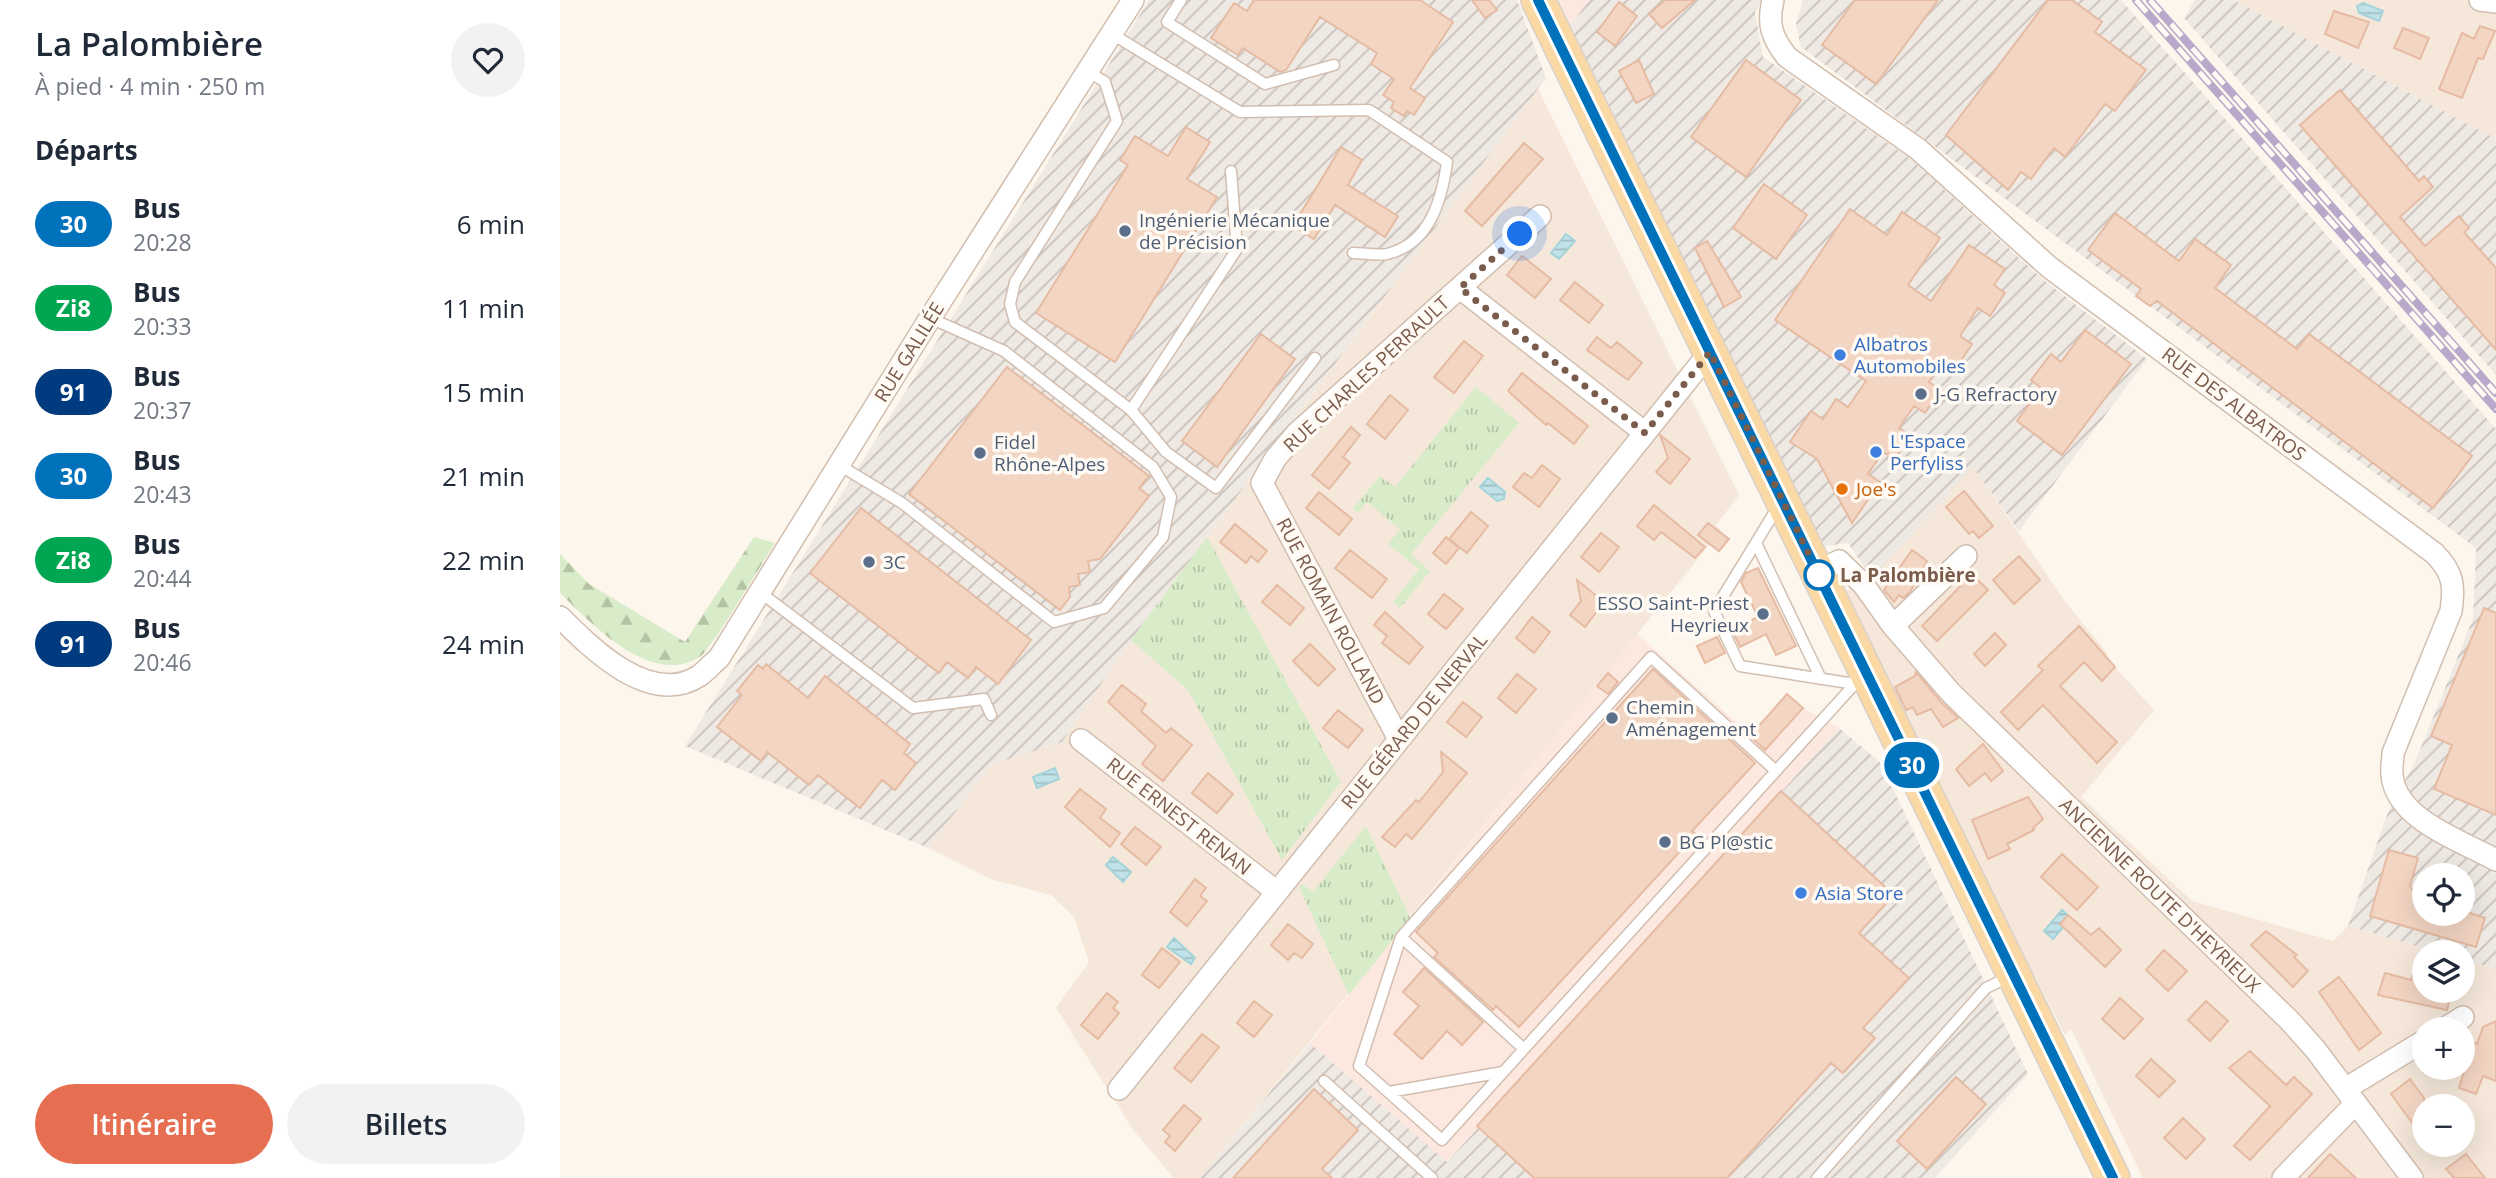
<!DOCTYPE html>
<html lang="fr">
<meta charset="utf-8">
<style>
:root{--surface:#fff;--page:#f2f2f3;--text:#1f2937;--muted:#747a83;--accent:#e76f51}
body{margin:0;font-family:"Open Sans",sans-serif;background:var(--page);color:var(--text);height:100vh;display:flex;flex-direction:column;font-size:26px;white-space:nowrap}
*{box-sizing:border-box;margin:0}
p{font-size:23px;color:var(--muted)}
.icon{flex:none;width:38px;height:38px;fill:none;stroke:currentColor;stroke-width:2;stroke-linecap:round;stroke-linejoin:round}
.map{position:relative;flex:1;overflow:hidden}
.drawer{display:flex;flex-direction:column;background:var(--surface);width:560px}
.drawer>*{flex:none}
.badge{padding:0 14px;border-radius:23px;font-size:24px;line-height:46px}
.controls{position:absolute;left:1852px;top:863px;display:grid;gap:14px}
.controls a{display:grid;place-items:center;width:63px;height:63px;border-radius:50%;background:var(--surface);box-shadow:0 7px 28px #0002;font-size:35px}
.you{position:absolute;width:35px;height:35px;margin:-18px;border:5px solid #fff;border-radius:50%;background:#1a73e8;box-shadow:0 0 0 10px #1a73e833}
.map>.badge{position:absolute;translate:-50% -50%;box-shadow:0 0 0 4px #fff}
h2{padding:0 35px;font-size:26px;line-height:63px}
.round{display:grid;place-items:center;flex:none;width:74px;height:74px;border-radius:37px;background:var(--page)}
.head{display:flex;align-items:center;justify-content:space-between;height:119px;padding:0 35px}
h1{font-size:33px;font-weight:600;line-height:52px}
.button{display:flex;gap:14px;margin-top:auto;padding:14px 35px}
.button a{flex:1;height:80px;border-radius:42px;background:var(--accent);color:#fff;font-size:28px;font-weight:600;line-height:80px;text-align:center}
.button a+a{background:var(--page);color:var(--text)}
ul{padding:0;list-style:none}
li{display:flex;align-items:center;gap:21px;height:84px;padding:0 35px}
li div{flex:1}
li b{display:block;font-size:26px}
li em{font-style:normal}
li .badge{min-width:77px;font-weight:700;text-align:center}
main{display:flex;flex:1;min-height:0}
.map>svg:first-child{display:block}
</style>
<main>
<section class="drawer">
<div class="head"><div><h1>La Palombière</h1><p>À pied · 4 min · 250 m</p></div><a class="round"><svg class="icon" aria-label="heart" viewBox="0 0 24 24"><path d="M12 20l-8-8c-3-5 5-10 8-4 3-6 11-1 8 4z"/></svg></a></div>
<h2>Départs</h2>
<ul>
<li><span class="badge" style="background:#0072bc;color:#fff">30</span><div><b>Bus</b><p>20:28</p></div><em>6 min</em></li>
<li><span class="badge" style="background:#00a651;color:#fff">Zi8</span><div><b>Bus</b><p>20:33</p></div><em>11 min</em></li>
<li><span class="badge" style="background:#003b80;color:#fff">91</span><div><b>Bus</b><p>20:37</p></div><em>15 min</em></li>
<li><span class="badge" style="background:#0072bc;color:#fff">30</span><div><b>Bus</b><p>20:43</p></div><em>21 min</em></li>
<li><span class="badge" style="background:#00a651;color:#fff">Zi8</span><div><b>Bus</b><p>20:44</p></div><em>22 min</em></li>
<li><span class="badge" style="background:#003b80;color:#fff">91</span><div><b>Bus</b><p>20:46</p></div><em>24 min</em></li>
</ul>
<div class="button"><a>Itinéraire</a><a>Billets</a></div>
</section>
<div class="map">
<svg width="1936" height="1178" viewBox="0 0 1936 1178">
<defs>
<pattern id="industrial-furrows" width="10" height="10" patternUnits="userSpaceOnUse" patternTransform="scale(1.75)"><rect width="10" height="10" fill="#efe9e4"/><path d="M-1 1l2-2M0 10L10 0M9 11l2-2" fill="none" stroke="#c7c0bb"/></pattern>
<pattern id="grass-tufts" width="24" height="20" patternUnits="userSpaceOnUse" patternTransform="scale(1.75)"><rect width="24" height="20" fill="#d8ecc9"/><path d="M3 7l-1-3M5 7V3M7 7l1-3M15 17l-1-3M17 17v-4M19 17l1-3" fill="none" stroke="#b4c2a5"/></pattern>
<pattern id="forest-firs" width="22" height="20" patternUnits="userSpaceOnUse" patternTransform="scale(1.75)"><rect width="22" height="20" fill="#d8ecc9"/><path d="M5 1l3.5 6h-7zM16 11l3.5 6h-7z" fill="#b4c2a5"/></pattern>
<pattern id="water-rules" width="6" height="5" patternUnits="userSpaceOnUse" patternTransform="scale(1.75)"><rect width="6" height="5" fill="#bfe3e8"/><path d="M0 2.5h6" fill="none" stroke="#a0bbbe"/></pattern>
</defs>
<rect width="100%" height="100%" fill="#fdf6ec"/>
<path fill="#f5e8da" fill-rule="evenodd" d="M1673,0H1936V139Z
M978,89L1179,495L1156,525L1161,530L640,1178H614L574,1131L496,1008L529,962L514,917L491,895L430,879L368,848L431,765L502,742L571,640Z
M1413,466L1504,600L1548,654L1546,657L1594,710L1521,797L1632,901L1773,941L1788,926L1878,952H1864V990H1902V959L1936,969V1178H1583L1511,1029L1505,1035L1394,820L1283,592L1308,582ZM1864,1029H1902V1068H1864ZM1864,1106H1902V1144H1864Z"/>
<path fill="#fde8e0" d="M996,0H1029L1009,28Z
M1077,634L1191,735L1227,694L1243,708L1279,728L886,1162L750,1043Z"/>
<path fill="url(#industrial-furrows)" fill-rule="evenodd" d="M589,0H957L986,78L571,640L502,742L431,765L368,848L125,746Z
M1029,0H1202L1195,12L1203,57L1352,160L1481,278L1587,359L1459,531L1413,467L1312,578L1288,543L1265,546L1191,406L1009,28Z
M1243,0H1561L1936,429V969L1902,959V952H1878L1788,926L1828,812L1855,762L1913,619L1916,548L1241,47L1236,24ZM1864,875H1902V914H1864Z
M1635,0H1673L1936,139V375L1624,18Z
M1279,728L1321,763L1468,1074L1375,1178H640L750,1043L887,1162Z"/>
<path fill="url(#grass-tufts)" d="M916,387L959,423L851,554L870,571L840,608L833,602L859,569L828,544L840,529L807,502L798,513L793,509L820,476L835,487Z
M647,537L781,782L722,860L628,690L571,640Z
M806,826L850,918L789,995L739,887L742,884L753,892Z"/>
<path fill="url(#forest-firs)" d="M194,537L215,543C203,561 152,648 141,656C92,689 32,624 0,593V554L29,584L125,642Z"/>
<path fill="url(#water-rules)" stroke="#a5d3da" stroke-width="2" d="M1803,3L1823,11L1819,21L1799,13L1797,6Z
M1006,234L1015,241L999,259L991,253Z
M928,478L945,492L944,499L937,501L920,487Z
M495,768L499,779L477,788L473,777Z
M553,857L571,872L563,882L546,865Z
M1502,910L1511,918L1493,939L1484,931Z
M614,938L635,958L631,964L607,947Z"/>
<path fill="#f3d5c3" stroke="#e6bba3" stroke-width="2" d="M694,0H860L893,22L850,88L865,98L854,115L847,111L844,116L831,108L834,102L823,95L834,79L811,64L817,53L760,17L726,70L720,72L683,48L678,55L651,38L674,3L687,11Z
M912,0H929L937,10L925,18Z
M1105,0H1135L1102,28L1089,14Z
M1295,0H1378L1316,84L1262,45Z
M1488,0H1512L1542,22L1535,32L1586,70L1555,111L1545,104L1505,157L1494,148L1471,179L1461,172L1448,190L1386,135Z
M1059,2L1077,16L1055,46L1037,32Z
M1774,11L1809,22L1798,48L1765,34Z
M1920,26L1935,31L1923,59L1918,58L1902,98L1879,89L1902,33L1914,39Z
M1843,28L1869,38L1860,59L1834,48Z
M1079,60L1094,94L1076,103L1059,71Z
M1186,60L1241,100L1186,177L1131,137Z
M1780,90L1859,181L1864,176L1873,187L1840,217L1865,246L1899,216L1909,228L1904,232L1936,268V350L1740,125Z
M626,127L650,142L627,179L657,197L555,362L476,313L568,165L560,160L575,136L608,156Z
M964,143L983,159L922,226L905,211Z
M781,147L802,160L788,185L838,216L825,237L775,205L754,239L733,226Z
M1204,184L1247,215L1216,259L1173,228Z
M1290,209L1327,235L1342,212L1380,238L1348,285L1371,301L1409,245L1445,269L1434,285L1445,293L1430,316L1418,308L1400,336L1412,344L1396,368L1384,360L1369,382L1381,390L1365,413L1354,406L1339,428L1351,436L1335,459L1323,452L1308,474L1320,482L1292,523L1257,459L1230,442L1251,411L1263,419L1276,399L1288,407L1306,381L1215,320Z
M1555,213L1619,261L1635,239L1671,265L1655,288L1737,349L1749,334L1912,456L1873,508L1597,301L1590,306L1576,296L1581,289L1528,250Z
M1147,241L1181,297L1164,307L1135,248Z
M962,256L991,279L975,298L947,275Z
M1015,282L1043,305L1029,323L1000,300Z
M1525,330L1571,364L1502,455L1457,421L1481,388L1471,380L1491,354L1501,362Z
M701,334L735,359L657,467L622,441Z
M1037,337L1051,348L1057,342L1082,363L1068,380L1027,350Z
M904,341L923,356L894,393L874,377Z
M447,367L589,476L579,488L589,496L540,559L528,561L530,572L518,574L520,585L509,587L510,597L500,610L349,494Z
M962,373L1028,426L1014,444L988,423L986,425L948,391Z
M830,395L848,410L825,439L807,424Z
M791,427L800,435L783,457L790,463L769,489L752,475Z
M1100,435L1130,459L1110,484L1096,472L1108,458Z
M982,465L1000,479L979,507L953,487L964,473L972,478Z
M1404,491L1433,526L1419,538L1413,531L1409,534L1386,507Z
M759,492L792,519L779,535L746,508Z
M1094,505L1145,547L1135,558L1101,532L1094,540L1077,526Z
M301,508L471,640L438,684L416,667L408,678L387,662L379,673L250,573Z
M911,512L928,526L907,553L889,539Z
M1148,523L1169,539L1159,551L1138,535Z
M675,524L707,551L698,562L691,556L686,563L660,542Z
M1041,533L1059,547L1039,572L1021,557Z
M886,537L899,548L886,564L873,553Z
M790,550L827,579L812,598L775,568Z
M1352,550L1367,561L1350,592L1343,598L1339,595L1334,602L1324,590Z
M1459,556L1480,580L1454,604L1433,580Z
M1198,568L1236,646L1216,655L1206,634L1180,647L1172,630L1198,617L1181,582L1186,573Z
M1412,574L1428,590L1377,641L1362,626Z
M1017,580L1044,602L1025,627L1010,615L1021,601Z
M717,585L744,608L730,625L702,602Z
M884,594L903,609L886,629L868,614Z
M1924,608L1936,613V815L1874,789L1892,745L1871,736Z
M825,612L863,647L849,664L822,643L827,636L814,625Z
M972,617L990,632L974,653L956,638Z
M1519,626L1555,667L1542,681L1524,662L1500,686L1557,742L1537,763L1483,705L1458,730L1441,712L1483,670L1478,666Z
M1435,633L1446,645L1425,666L1414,654Z
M1157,637L1165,653L1145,663L1137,646Z
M750,644L775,669L758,686L733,661Z
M206,664L248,698L265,676L350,744L344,753L356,763L335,790L322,780L300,808L258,775L249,785L207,752L201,761L157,727L182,695L177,691L198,665L203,669Z
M1093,669L1195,763L1132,831L1136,834L959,1027L936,1006L933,1010L874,957L878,953L856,932Z
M1356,672L1381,702L1398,718L1383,727L1371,709L1357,715L1353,707L1346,710L1335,687L1355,676Z
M1048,673L1058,682L1048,694L1037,686Z
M957,674L976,689L956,713L938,698Z
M562,685L586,704L581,711L606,733L611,728L632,745L603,781L582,764L596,746L548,702Z
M1227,694L1243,708L1205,750L1190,736Z
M903,702L922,717L906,737L887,722Z
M778,710L803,730L788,748L763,728Z
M1423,744L1443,771L1431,781L1425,773L1409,786L1396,769Z
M881,752L907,773L852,839L846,834L835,847L822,837L856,800L859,802L883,772Z
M648,773L673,794L657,813L632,793Z
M520,789L546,809L540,818L560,833L550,847L505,807Z
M1221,791L1334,895L1299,933L1349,978L1303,1028L1315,1038L1283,1073L1271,1063L1167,1178H974L917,1126Z
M1468,797L1483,819L1473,828L1474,830L1447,844L1450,849L1428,859L1412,820Z
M575,827L601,847L586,865L561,844Z
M1829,850L1858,858L1850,886L1856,897L1864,899V914L1910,913L1925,918L1916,947L1810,916Z
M1502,854L1538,887L1517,910L1481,877Z
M635,879L646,888L640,896L647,901L627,926L610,912Z
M1508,915L1531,935L1539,928L1561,950L1545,967L1500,924Z
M728,924L753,944L742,958L734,953L728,960L711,945Z
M1706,931L1737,955L1734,957L1748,971L1733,987L1691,945Z
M602,948L620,962L599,988L582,975Z
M1604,950L1627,971L1608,991L1586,970Z
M1862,951L1864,990H1892L1887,1010L1818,995L1825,973L1851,980Z
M864,968L923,1022L902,1045L887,1031L862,1059L834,1034L859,1006L843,992Z
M1779,977L1821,1033L1799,1050L1759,992Z
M547,993L558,1002L553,1008L559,1013L538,1039L521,1025Z
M1560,998L1583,1019L1564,1039L1542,1019Z
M694,1001L712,1015L694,1037L677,1023Z
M1646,1001L1668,1021L1650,1041L1628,1020Z
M1936,1021V1081L1923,1076L1916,1094L1899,1088L1913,1042L1917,1044L1923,1027Z
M642,1034L659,1047L631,1082L614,1068Z
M1690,1051L1726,1085L1734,1077L1752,1094L1690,1160L1674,1146L1710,1106L1669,1068Z
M1591,1059L1615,1081L1599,1097L1576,1076Z
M1396,1077L1426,1104L1367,1169L1337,1141Z
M1850,1079L1864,1098V1139L1831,1094Z
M754,1089L798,1130L762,1169L772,1178H673Z
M624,1105L641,1119L615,1151L605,1142L610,1136L603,1130Z
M1623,1118L1645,1139L1626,1159L1604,1138Z
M1770,1154L1796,1178H1748Z
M1906,1154L1925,1178H1894L1886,1169Z"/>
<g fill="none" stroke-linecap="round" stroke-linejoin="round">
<defs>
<path id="service" d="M621,0L607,22L705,84L774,65
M552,34L680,112L809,110L887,162C882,199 870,244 827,254C817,256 804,253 793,253
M529,72L545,82L557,121L455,282L450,304L455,322L571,410L606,452L656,488L755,358
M571,410L677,249L671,171
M279,465L342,503L494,622L544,608L603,537L611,497L593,467L444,351L370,318
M1219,505L1154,611L1180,666L1295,684
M1196,543L1261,679
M201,593L353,708L424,699L431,715
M1216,771L1091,657L841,937L964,1049C1077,925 1189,800 1302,676
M841,937L799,1066L882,1140L964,1049
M764,1081L872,1178
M829,1092L943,1072
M1257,1178L1426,988L1451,976"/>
<path id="minor" d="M1213,0C1207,24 1212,38 1227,57L1358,149L1489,267L1874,553C1893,572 1895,585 1891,611L1833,753C1833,760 1831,768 1832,775C1836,820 1902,841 1936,860
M1920,0L1936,2
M900,288L1085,433
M1258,571L1279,561L1303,584L1333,626L1391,693L1729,1020L1755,1049L1852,1178
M0,617C32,649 90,707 139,676C146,671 153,663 159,658L370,318L573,0
M1333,626L1406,556
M839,739L702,483L715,459L737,433L980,216
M521,740L717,892
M1884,1029L1903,1017
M559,1089L1150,352
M1785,1089L1864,1041
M1723,1178L1796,1103"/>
<path id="primary" d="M978,0L1553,1178"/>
</defs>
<use href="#service" stroke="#d1beb0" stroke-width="13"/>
<use href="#minor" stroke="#d1beb0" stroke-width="24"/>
<use href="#primary" stroke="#dad1cd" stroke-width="36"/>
<use href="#service" stroke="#fff" stroke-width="10"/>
<use href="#minor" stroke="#fff" stroke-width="21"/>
<use href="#primary" stroke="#fbd9a5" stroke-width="33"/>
<defs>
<path id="rail" d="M1576,0L1936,409
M1590,0L1936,393"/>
</defs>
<use href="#rail" stroke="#b9a8c9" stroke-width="8"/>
<use href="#rail" stroke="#fffaf3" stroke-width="5" stroke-dasharray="16" stroke-linecap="butt"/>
</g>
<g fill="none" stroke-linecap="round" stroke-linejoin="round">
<defs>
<path id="line" d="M978,0L1553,1178"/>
</defs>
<use href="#line" stroke="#fff" stroke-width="16"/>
<use href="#line" stroke="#0072bc" stroke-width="10"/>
<path stroke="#7a5c4d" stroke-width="7" stroke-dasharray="0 12.6" d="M960,234L900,288L1085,433L1150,352L1259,575"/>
</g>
<g fill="#5c6f8a" stroke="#fffaf3" stroke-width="2.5">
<circle cx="565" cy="231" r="7"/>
<circle cx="1361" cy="394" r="7"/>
<circle cx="420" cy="453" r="7"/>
<circle cx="309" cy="562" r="7"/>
<circle cx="1203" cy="614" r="7"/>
<circle cx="1052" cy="718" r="7"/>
<circle cx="1105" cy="842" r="7"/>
</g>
<g fill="#3f7fe0" stroke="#fffaf3" stroke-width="2.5">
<circle cx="1280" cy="355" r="7"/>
<circle cx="1316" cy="452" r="7"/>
<circle cx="1241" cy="893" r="7"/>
</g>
<circle fill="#e8710a" stroke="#fffaf3" stroke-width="2.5" cx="1282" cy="489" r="7"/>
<circle fill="#fff" stroke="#0072bc" stroke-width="3.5" cx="1259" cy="575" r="14"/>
<g text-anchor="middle" stroke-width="7" stroke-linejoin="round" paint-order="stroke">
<g font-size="19" fill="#4e5e75" stroke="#fffaf3" text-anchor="start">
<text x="579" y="227">Ingénierie Mécanique<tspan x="579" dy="22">de Précision</tspan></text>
<text x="1375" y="401">J-G Refractory</text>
<text x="434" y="449">Fidel<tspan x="434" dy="22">Rhône-Alpes</tspan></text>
<text x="323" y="569">3C</text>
<text x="1189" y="610" text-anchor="end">ESSO Saint-Priest<tspan x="1189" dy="22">Heyrieux</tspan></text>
<text x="1066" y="714">Chemin<tspan x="1066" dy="22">Aménagement</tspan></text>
<text x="1119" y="849">BG Pl@stic</text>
</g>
<g font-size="19" fill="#366cbe" stroke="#fffaf3" text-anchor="start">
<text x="1294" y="351">Albatros<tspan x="1294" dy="22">Automobiles</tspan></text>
<text x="1330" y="448">L'Espace<tspan x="1330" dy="22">Perfyliss</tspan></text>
<text x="1255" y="900">Asia Store</text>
</g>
<g font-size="19" fill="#7a5c4d" stroke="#fffaf3">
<text transform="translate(349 352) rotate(-58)" y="7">RUE GALILÉE</text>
<text transform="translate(806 374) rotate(-43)" y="7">RUE CHARLES PERRAULT</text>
<text transform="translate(1674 404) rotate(37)" y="7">RUE DES ALBATROS</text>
<text transform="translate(771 611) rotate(62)" y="7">RUE ROMAIN ROLLAND</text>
<text transform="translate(854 721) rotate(-51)" y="7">RUE GÉRARD DE NERVAL</text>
<text transform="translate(619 816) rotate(38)" y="7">RUE ERNEST RENAN</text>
<text transform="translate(1600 895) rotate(44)" y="7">ANCIENNE ROUTE D'HEYRIEUX</text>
</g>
<g font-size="19" fill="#c56008" stroke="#fffaf3" text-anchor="start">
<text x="1296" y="496">Joe's</text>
</g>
<g font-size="19" font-weight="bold" fill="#7a5c4d" stroke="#fffaf3" text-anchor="start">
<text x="1280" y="582">La Palombière</text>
</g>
</g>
</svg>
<div class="controls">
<a><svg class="icon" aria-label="locate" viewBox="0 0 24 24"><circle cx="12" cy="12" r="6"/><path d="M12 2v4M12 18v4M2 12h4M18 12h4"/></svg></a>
<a><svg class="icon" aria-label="layers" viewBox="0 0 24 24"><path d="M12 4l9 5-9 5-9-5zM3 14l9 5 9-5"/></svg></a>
<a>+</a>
<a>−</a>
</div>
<div class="you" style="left:960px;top:234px"></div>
<b class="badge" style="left:1352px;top:765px;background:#0072bc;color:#fff">30</b>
</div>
</main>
